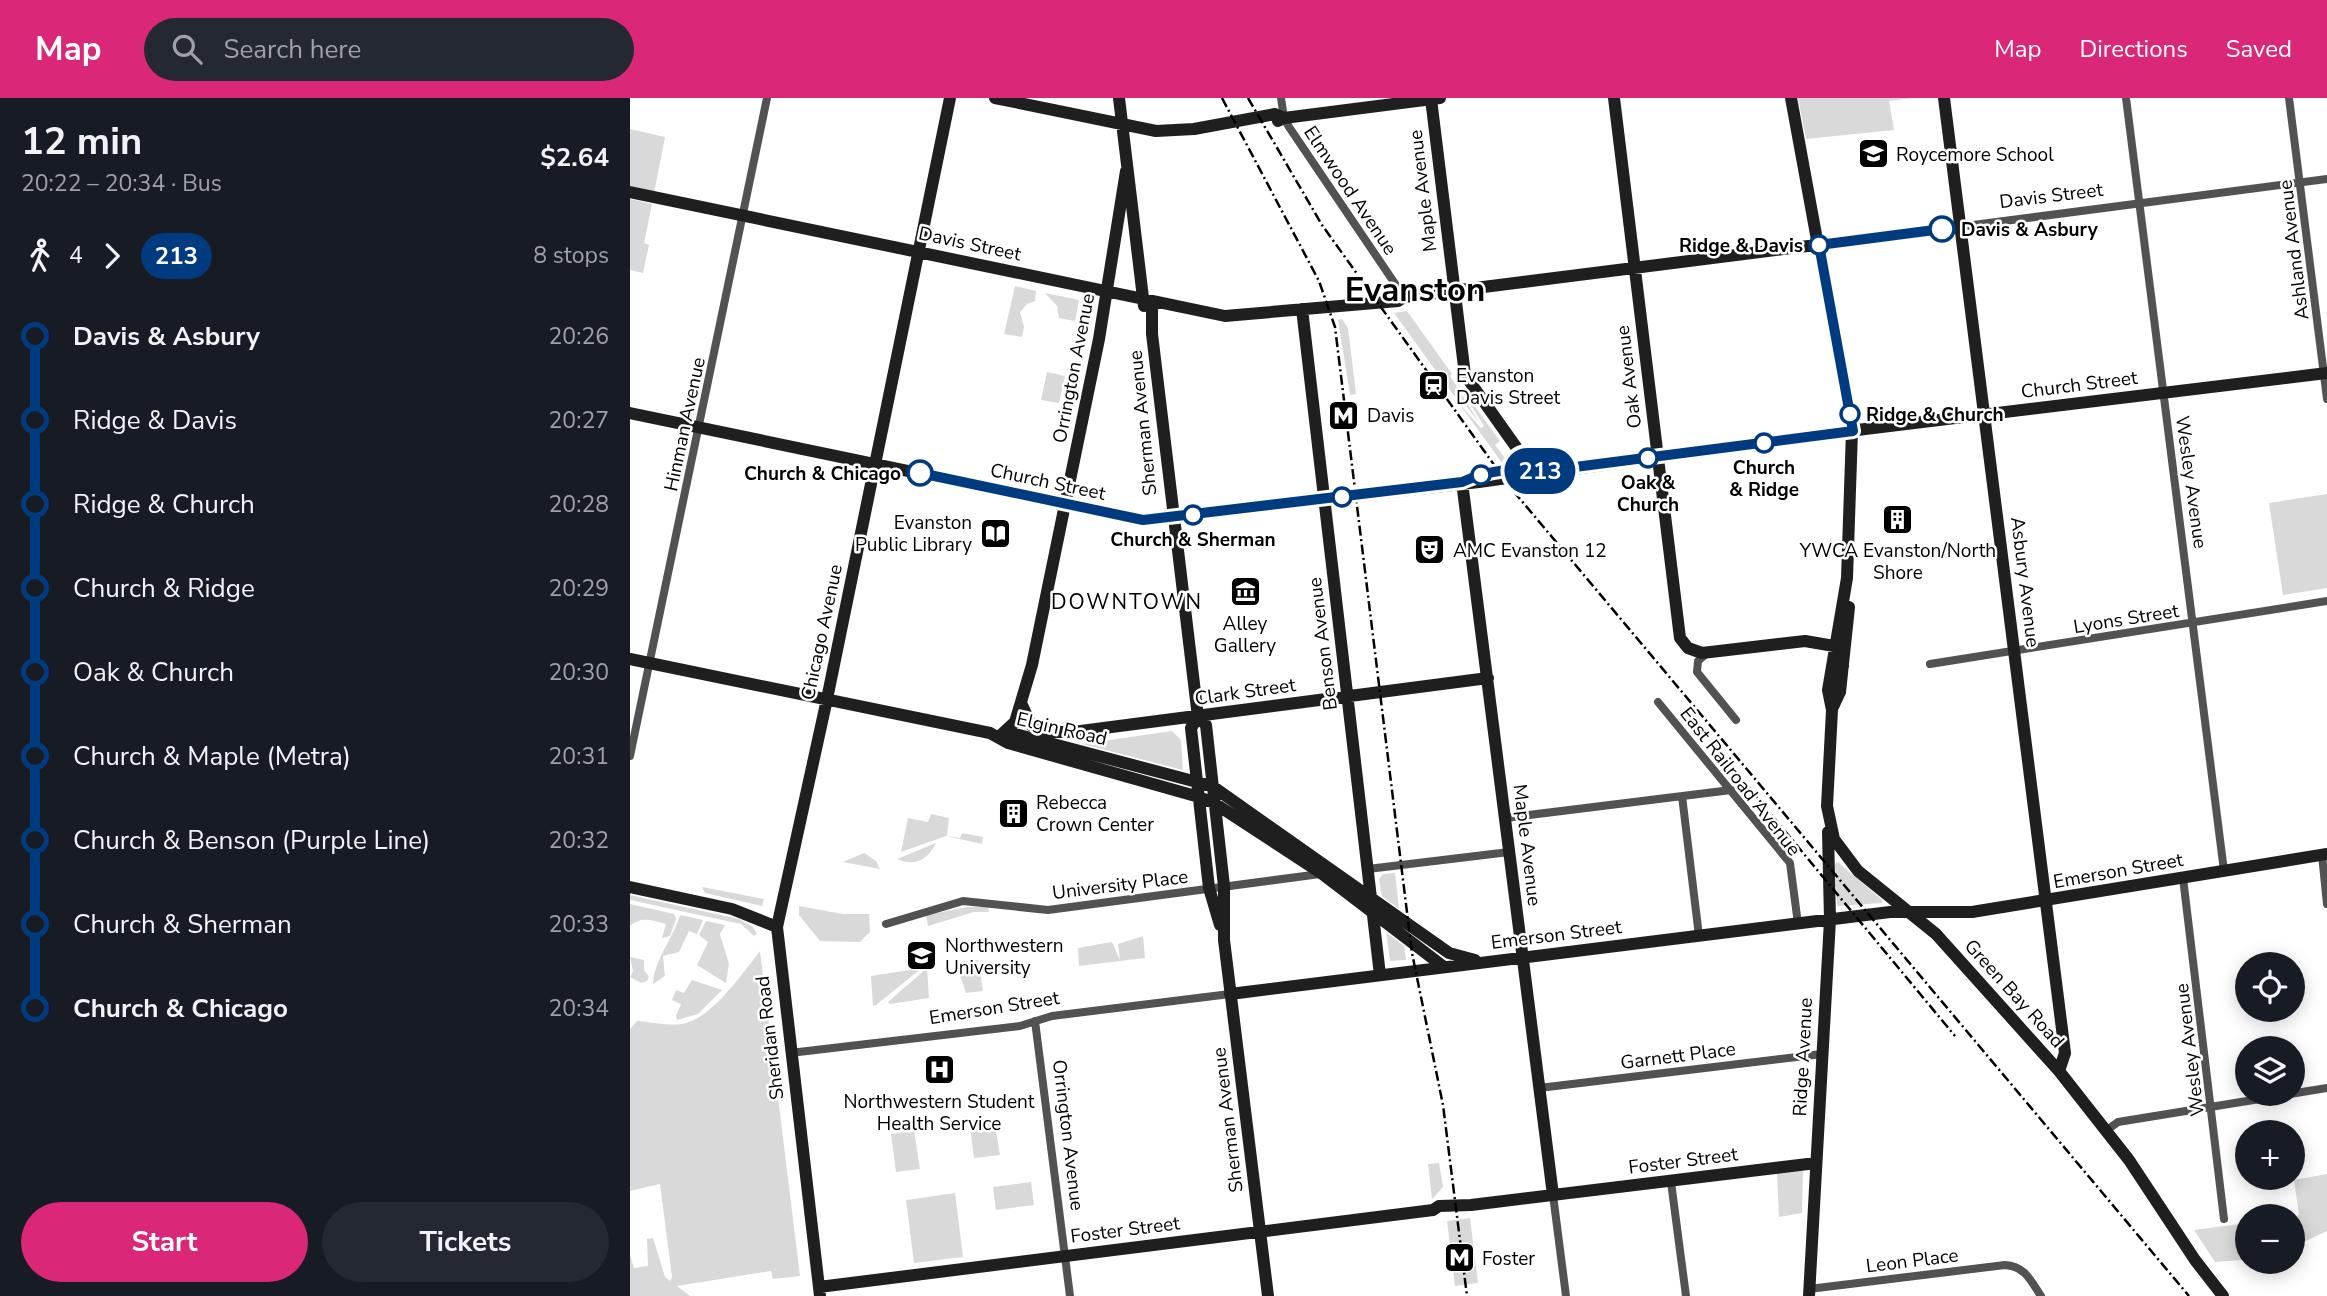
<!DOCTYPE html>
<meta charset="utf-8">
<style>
:root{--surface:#171b24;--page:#242831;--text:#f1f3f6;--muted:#9ea1a6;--accent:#db2777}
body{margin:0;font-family:"Nunito Sans",sans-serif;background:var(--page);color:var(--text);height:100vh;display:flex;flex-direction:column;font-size:26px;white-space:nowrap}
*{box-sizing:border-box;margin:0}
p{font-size:23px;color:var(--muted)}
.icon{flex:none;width:38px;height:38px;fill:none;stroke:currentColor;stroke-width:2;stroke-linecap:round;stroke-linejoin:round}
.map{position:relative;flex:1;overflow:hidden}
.side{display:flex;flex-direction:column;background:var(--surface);width:630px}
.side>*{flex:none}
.badge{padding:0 14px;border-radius:23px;font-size:24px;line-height:46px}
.controls{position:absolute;left:1605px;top:854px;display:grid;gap:14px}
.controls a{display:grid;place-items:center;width:70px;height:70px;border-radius:50%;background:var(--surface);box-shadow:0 4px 18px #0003;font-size:35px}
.map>.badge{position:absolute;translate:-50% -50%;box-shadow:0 0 0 4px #fff}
.legs{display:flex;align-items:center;gap:10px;height:77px;padding:0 21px;font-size:23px}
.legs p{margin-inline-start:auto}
.head{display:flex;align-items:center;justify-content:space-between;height:119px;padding:0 21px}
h1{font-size:38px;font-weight:700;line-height:52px}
.action{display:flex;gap:14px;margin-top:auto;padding:14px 21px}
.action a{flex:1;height:80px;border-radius:42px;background:var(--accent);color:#fff;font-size:28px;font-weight:700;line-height:80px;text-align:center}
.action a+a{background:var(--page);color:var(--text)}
ul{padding:0 21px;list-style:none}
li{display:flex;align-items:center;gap:24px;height:84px;font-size:26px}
li i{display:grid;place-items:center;width:10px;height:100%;margin:0 9px;background:currentColor}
li i::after{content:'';width:18px;height:18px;margin:-9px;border:5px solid;border-radius:50%;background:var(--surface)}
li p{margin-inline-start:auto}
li:first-child i{background:linear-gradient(#0000 50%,currentColor 0)}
li:last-child i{background:linear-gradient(currentColor 50%,#0000 0)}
header{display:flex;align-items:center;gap:42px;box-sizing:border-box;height:98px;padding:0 35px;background:var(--accent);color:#fff}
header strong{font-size:33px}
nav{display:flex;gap:38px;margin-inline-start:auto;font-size:24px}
.search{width:490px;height:63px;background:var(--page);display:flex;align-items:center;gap:18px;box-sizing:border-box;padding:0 24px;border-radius:38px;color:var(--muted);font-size:26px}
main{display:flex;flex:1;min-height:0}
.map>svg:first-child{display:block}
</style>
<header>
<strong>Map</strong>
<div class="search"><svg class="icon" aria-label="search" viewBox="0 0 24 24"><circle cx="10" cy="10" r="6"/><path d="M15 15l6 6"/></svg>Search here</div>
<nav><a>Map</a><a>Directions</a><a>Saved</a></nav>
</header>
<main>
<section class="side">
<div class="head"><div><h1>12 min</h1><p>20:22 – 20:34 · Bus</p></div><b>$2.64</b></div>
<div class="legs"><svg class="icon" aria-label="walk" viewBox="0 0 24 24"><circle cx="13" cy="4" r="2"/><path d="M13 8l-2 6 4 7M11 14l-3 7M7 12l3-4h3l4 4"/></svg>4<svg class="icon" aria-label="forward" viewBox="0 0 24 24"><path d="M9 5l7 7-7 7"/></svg><b class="badge" style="background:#003b80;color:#fff">213</b><p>8 stops</p></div>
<ul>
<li><i style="color:#003b80"></i><b>Davis &amp; Asbury</b><p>20:26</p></li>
<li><i style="color:#003b80"></i><span>Ridge &amp; Davis</span><p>20:27</p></li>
<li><i style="color:#003b80"></i><span>Ridge &amp; Church</span><p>20:28</p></li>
<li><i style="color:#003b80"></i><span>Church &amp; Ridge</span><p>20:29</p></li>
<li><i style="color:#003b80"></i><span>Oak &amp; Church</span><p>20:30</p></li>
<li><i style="color:#003b80"></i><span>Church &amp; Maple (Metra)</span><p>20:31</p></li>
<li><i style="color:#003b80"></i><span>Church &amp; Benson (Purple Line)</span><p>20:32</p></li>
<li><i style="color:#003b80"></i><span>Church &amp; Sherman</span><p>20:33</p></li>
<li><i style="color:#003b80"></i><b>Church &amp; Chicago</b><p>20:34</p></li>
</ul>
<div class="action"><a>Start</a><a>Tickets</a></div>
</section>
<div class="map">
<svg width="1697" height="1198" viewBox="0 0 1697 1198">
<rect width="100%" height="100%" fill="#fff"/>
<path fill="#d9d9d9" d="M1168,0H1283L1259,3L1264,32L1176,41Z
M0,31L35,39L24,95L0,90Z
M0,101L22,106L14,145L19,147L13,175L0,172Z
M385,188L406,193L405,203L397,206L390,214L394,229L392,239L374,236Z
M415,195L449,202L445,223L429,220L427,208Z
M777,213L822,276L820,278L851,327L830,300L827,302L764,215Z
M712,221L718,230L726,296L720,297L708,222Z
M417,274L435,278L429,305L411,302Z
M824,280L870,343L865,347L878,364L872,365L828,304L851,330L854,328Z
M1697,396V490L1653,497L1639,405Z
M542,633L551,642L553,672L452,646Z
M301,716L319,720L317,738L330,740L332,735L353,739L352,746L316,738L271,754L278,720L298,724Z
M306,745C298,762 284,769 267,761Z
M234,755L246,763L250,771L213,764Z
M1208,764L1252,802V805L1207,808L1205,766Z
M765,775L769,811L752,798L749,781L753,776Z
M72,789L134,801L132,808L75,795Z
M0,797L109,821L123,829L127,836L124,838L111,826L0,802Z
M0,806L44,816L46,821L40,838L32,840L36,826C21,822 12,818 0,828Z
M169,808L213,816H239L240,834L230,844L190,843L169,817Z
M337,809H358L359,814H344L298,828L296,817Z
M50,817L73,822L67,836L59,833L49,854L33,858L35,878L23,886C24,862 43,841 50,817Z
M76,823L95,827L90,836L99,866L96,885L67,867L78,844L69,837Z
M756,834L774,848L776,862L760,863Z
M513,838L515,860L449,868L448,850L482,844L490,862L488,846Z
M130,853L170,1178L143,1181L141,1173L47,1188L60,1198H0V1157L4,1170L18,1168L17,1141L23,1140L35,1179L40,1183L42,1179L30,1086L0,1093V931L7,923C21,924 42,929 56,925C83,918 113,875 130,853Z
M0,859L14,862V872L19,879L17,883L11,885L0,879L3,873Z
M348,862L353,893L336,895L326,865Z
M292,870L246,907L243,908L241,878Z
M297,870L299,900L260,906L258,904Z
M62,882L92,892L68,916L47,922L46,918L51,906L42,902L46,892L54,895Z
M365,1026L370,1057L344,1060L340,1029Z
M284,1033L290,1071L266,1074L261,1036Z
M809,1065L813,1089L802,1101L798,1066Z
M1173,1072L1172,1115L1149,1119L1147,1075Z
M1697,1076V1133L1663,1149V1119L1669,1117L1664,1082Z
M401,1084L404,1107L366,1112L363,1089Z
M325,1095L333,1159L284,1165L276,1102Z
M840,1120L848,1185L825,1188L817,1123Z
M1617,1125V1161L1613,1162L1585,1164L1564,1132Z"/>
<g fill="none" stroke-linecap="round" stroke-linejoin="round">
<path stroke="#525252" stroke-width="8" d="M651,0L654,20L659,29L774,199
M1496,0L1594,773
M1659,0L1697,301
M1328,129L1697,81
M1076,556L1068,563L1067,574L1106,622
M1300,566L1697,503
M1028,604L1160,765L1168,826
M0,658L137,0
M1052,698L1069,838
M875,720L1101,692
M1692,757L1697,806
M738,771L879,754
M1553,780L1594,1121
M256,826L333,803L418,812L690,776
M405,923L440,1198
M160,955L390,928L422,918L600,896
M909,990L1192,956
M1477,1032L1488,1024L1697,990
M1041,1084L1056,1198
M923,1097L936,1198
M1179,1191L1375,1167C1395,1168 1401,1183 1411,1198"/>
<path stroke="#1f1f1f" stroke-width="12" d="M365,0L526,33L564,31L645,16L654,20
M489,0L514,208
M984,0L1050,540L1058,550L1072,555L1175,543L1204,548L1213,568
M1161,0L1222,333L1217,480L1198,592L1202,612L1197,708L1204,741L1228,773L1306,836L1429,973L1499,1062L1565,1162L1593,1198
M1314,0L1435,955L1429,973
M801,1L835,277L891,356L897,371
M648,23L654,20L810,0
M0,94L595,218L768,203L774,199L1328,129
M522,204V236L568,619L576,627L594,788V842L638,1198
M672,211L750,877
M0,315L513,422L849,384L1235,331L1697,275
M832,384L923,1097
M0,561L360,635L378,645L569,699L584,705L691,775L814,869
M392,607L401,627L422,634H443L858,580
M1202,611L1210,594L1219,509
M568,619L561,630L579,790L590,827
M378,634L582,688L819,855L845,862
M370,638L385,624L402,567L469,241L496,73
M0,789L102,811L147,829
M600,896L1260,814H1342L1697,756
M189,1189L803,1112L809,1108L841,1107L1186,1065
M190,1198L147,829L197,601L320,0
M1179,1198L1200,822L1198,734"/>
<path stroke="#000" stroke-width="2.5" stroke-dasharray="10 3.5 2 3.5" stroke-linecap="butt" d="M592,0L689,183L705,229L782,855L813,1007L837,1198
M618,0L692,127L880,389L1559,1198
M1081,644L1325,938"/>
</g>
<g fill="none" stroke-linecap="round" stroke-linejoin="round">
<defs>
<path id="line-1" d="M290,375L513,422L832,384C856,373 888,368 914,373L1223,333L1189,147L1312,131"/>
</defs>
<use href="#line-1" stroke="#fff" stroke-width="16"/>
<use href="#line-1" stroke="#003b80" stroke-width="10"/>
</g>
<defs>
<symbol id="school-square" viewBox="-11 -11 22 22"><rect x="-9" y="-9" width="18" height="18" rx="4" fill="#000" stroke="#fff"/><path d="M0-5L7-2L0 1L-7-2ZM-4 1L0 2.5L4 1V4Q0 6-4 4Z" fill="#fff"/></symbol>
<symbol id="station-square" viewBox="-11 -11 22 22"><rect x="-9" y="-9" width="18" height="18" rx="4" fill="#000" stroke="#fff"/><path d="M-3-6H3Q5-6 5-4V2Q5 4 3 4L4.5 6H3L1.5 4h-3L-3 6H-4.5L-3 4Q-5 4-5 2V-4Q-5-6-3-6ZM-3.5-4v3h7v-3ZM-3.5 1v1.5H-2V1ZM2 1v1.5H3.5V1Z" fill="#fff"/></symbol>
<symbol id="metro-square" viewBox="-11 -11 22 22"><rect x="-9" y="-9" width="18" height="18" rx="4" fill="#000" stroke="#fff"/><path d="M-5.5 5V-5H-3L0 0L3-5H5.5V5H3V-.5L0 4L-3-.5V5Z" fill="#fff"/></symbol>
<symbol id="building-square" viewBox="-11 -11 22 22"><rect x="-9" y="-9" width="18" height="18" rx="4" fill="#000" stroke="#fff"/><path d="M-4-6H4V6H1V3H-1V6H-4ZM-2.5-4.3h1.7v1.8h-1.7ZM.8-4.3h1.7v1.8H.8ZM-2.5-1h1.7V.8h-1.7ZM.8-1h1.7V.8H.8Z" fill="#fff"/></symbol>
<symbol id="library-square" viewBox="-11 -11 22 22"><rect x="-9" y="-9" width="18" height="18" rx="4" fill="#000" stroke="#fff"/><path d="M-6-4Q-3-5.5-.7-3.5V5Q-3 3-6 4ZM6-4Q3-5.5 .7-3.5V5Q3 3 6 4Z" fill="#fff"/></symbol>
<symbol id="theatre-square" viewBox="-11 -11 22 22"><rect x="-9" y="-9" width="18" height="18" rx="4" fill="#000" stroke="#fff"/><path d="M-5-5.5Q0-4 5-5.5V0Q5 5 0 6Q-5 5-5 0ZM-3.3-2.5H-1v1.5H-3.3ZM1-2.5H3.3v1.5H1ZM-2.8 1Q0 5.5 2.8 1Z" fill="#fff"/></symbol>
<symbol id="museum-square" viewBox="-11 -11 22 22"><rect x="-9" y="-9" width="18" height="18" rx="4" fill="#000" stroke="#fff"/><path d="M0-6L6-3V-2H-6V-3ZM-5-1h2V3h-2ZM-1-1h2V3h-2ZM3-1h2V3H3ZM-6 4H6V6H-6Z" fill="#fff"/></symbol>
<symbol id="university-square" viewBox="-11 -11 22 22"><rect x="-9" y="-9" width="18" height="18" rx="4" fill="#000" stroke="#fff"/><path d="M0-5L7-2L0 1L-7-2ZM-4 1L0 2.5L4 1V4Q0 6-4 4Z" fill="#fff"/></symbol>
<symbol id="hospital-square" viewBox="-11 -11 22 22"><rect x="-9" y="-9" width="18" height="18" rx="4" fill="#000" stroke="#fff"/><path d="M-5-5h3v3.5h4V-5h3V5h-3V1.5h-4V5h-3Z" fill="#fff"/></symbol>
</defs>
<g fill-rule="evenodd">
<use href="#school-square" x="1226" y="38" width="35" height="35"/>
<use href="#station-square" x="786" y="270" width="35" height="35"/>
<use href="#metro-square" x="696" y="300" width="35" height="35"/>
<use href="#building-square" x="1250" y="404" width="35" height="35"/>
<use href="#library-square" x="348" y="418" width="35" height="35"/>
<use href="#theatre-square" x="782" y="434" width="35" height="35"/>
<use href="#museum-square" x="598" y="476" width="35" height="35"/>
<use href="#building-square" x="366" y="698" width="35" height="35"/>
<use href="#university-square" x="274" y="840" width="35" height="35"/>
<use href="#hospital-square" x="292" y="954" width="35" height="35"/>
<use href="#metro-square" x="812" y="1142" width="35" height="35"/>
</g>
<g fill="#fff" stroke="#003b80" stroke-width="3.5">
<circle cx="1312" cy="131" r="12"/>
<circle cx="1189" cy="147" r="9"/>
<circle cx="1220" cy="316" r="9"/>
<circle cx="1134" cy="345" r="9"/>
<circle cx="1018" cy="360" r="9"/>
<circle cx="290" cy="375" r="12"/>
<circle cx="851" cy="377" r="9"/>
<circle cx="712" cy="399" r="9"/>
<circle cx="563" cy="417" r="9"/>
</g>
<g text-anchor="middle" stroke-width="5" stroke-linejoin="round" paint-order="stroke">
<g font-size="19" fill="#000" stroke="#fff" text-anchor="start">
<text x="1266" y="63">Roycemore School</text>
<text x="826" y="284">Evanston<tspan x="826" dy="22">Davis Street</tspan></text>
<text x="737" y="324">Davis</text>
<text x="342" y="431" text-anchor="end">Evanston<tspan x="342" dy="22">Public Library</tspan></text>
<text x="823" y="459">AMC Evanston 12</text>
<text x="1268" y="459" text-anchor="middle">YWCA Evanston/North<tspan x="1268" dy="22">Shore</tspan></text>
<text x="615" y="532" text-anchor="middle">Alley<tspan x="615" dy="22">Gallery</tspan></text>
<text x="406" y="711">Rebecca<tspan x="406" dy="22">Crown Center</tspan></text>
<text x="315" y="854">Northwestern<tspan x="315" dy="22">University</tspan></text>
<text x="309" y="1010" text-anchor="middle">Northwestern Student<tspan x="309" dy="22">Health Service</tspan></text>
<text x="852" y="1167">Foster</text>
</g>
<g font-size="19" fill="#000" stroke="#fff">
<text transform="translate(721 92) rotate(56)" y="7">Elmwood Avenue</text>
<text transform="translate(792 93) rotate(-97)" y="7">Maple Avenue</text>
<text transform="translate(1421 97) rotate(-7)" y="7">Davis Street</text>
<text transform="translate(340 145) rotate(12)" y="7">Davis Street</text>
<text transform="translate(1663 152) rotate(-97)" y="7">Ashland Avenue</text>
<text transform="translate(443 270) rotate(-79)" y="7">Orrington Avenue</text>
<text transform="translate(998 279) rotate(-97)" y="7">Oak Avenue</text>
<text transform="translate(1449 286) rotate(-7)" y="7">Church Street</text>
<text transform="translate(512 325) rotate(-96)" y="7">Sherman Avenue</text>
<text transform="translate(54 326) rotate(-78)" y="7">Hinman Avenue</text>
<text transform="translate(418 383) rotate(12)" y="7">Church Street</text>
<text transform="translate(1562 384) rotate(82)" y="7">Wesley Avenue</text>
<text transform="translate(1396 484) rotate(83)" y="7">Asbury Avenue</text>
<text transform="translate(1496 520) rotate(-9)" y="7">Lyons Street</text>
<text transform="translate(191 534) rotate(-78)" y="7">Chicago Avenue</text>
<text transform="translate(692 546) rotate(-97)" y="7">Benson Avenue</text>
<text transform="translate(615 593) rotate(-8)" y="7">Clark Street</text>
<text transform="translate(432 630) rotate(13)" y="7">Elgin Road</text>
<text transform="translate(1111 683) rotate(52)" y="7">East Railroad Avenue</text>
<text transform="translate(898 747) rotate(83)" y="7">Maple Avenue</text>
<text transform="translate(1488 772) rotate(-10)" y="7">Emerson Street</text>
<text transform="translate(490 786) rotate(-7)" y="7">University Place</text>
<text transform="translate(926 836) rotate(-7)" y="7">Emerson Street</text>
<text transform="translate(1385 895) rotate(48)" y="7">Green Bay Road</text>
<text transform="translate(364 909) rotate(-9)" y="7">Emerson Street</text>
<text transform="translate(139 940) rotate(-97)" y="7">Sheridan Road</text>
<text transform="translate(1559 952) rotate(-97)" y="7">Wesley Avenue</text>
<text transform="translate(1048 957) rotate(-7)" y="7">Garnett Place</text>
<text transform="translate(1172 959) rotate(-87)" y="7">Ridge Avenue</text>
<text transform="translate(597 1022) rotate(-97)" y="7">Sherman Avenue</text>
<text transform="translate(439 1037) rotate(83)" y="7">Orrington Avenue</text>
<text transform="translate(1053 1062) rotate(-7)" y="7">Foster Street</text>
<text transform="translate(495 1131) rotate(-7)" y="7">Foster Street</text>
<text transform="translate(1282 1162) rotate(-7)" y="7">Leon Place</text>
</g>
<g font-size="19" font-weight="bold" fill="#000" stroke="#fff">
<text x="1331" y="138" text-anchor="start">Davis &amp; Asbury</text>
<text x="1173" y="154" text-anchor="end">Ridge &amp; Davis</text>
<text x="1236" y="323" text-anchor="start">Ridge &amp; Church</text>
<text x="1134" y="376">Church<tspan x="1134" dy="22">&amp; Ridge</tspan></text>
<text x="271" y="382" text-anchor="end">Church &amp; Chicago</text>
<text x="1018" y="391">Oak &amp;<tspan x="1018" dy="22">Church</tspan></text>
<text x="563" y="448">Church &amp; Sherman</text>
</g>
<g font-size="21" letter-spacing="2" fill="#000" stroke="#fff">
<text x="497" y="511">DOWNTOWN</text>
</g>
<g font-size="33" font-weight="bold" fill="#000" stroke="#fff">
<text x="785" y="203">Evanston</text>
</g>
</g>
</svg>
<div class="controls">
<a><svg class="icon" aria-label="locate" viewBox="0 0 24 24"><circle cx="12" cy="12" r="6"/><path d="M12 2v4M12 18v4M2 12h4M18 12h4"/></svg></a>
<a><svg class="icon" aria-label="layers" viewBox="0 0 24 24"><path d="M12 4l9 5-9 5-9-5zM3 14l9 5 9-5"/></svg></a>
<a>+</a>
<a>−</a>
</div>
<b class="badge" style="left:910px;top:373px;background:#003b80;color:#fff">213</b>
</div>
</main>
